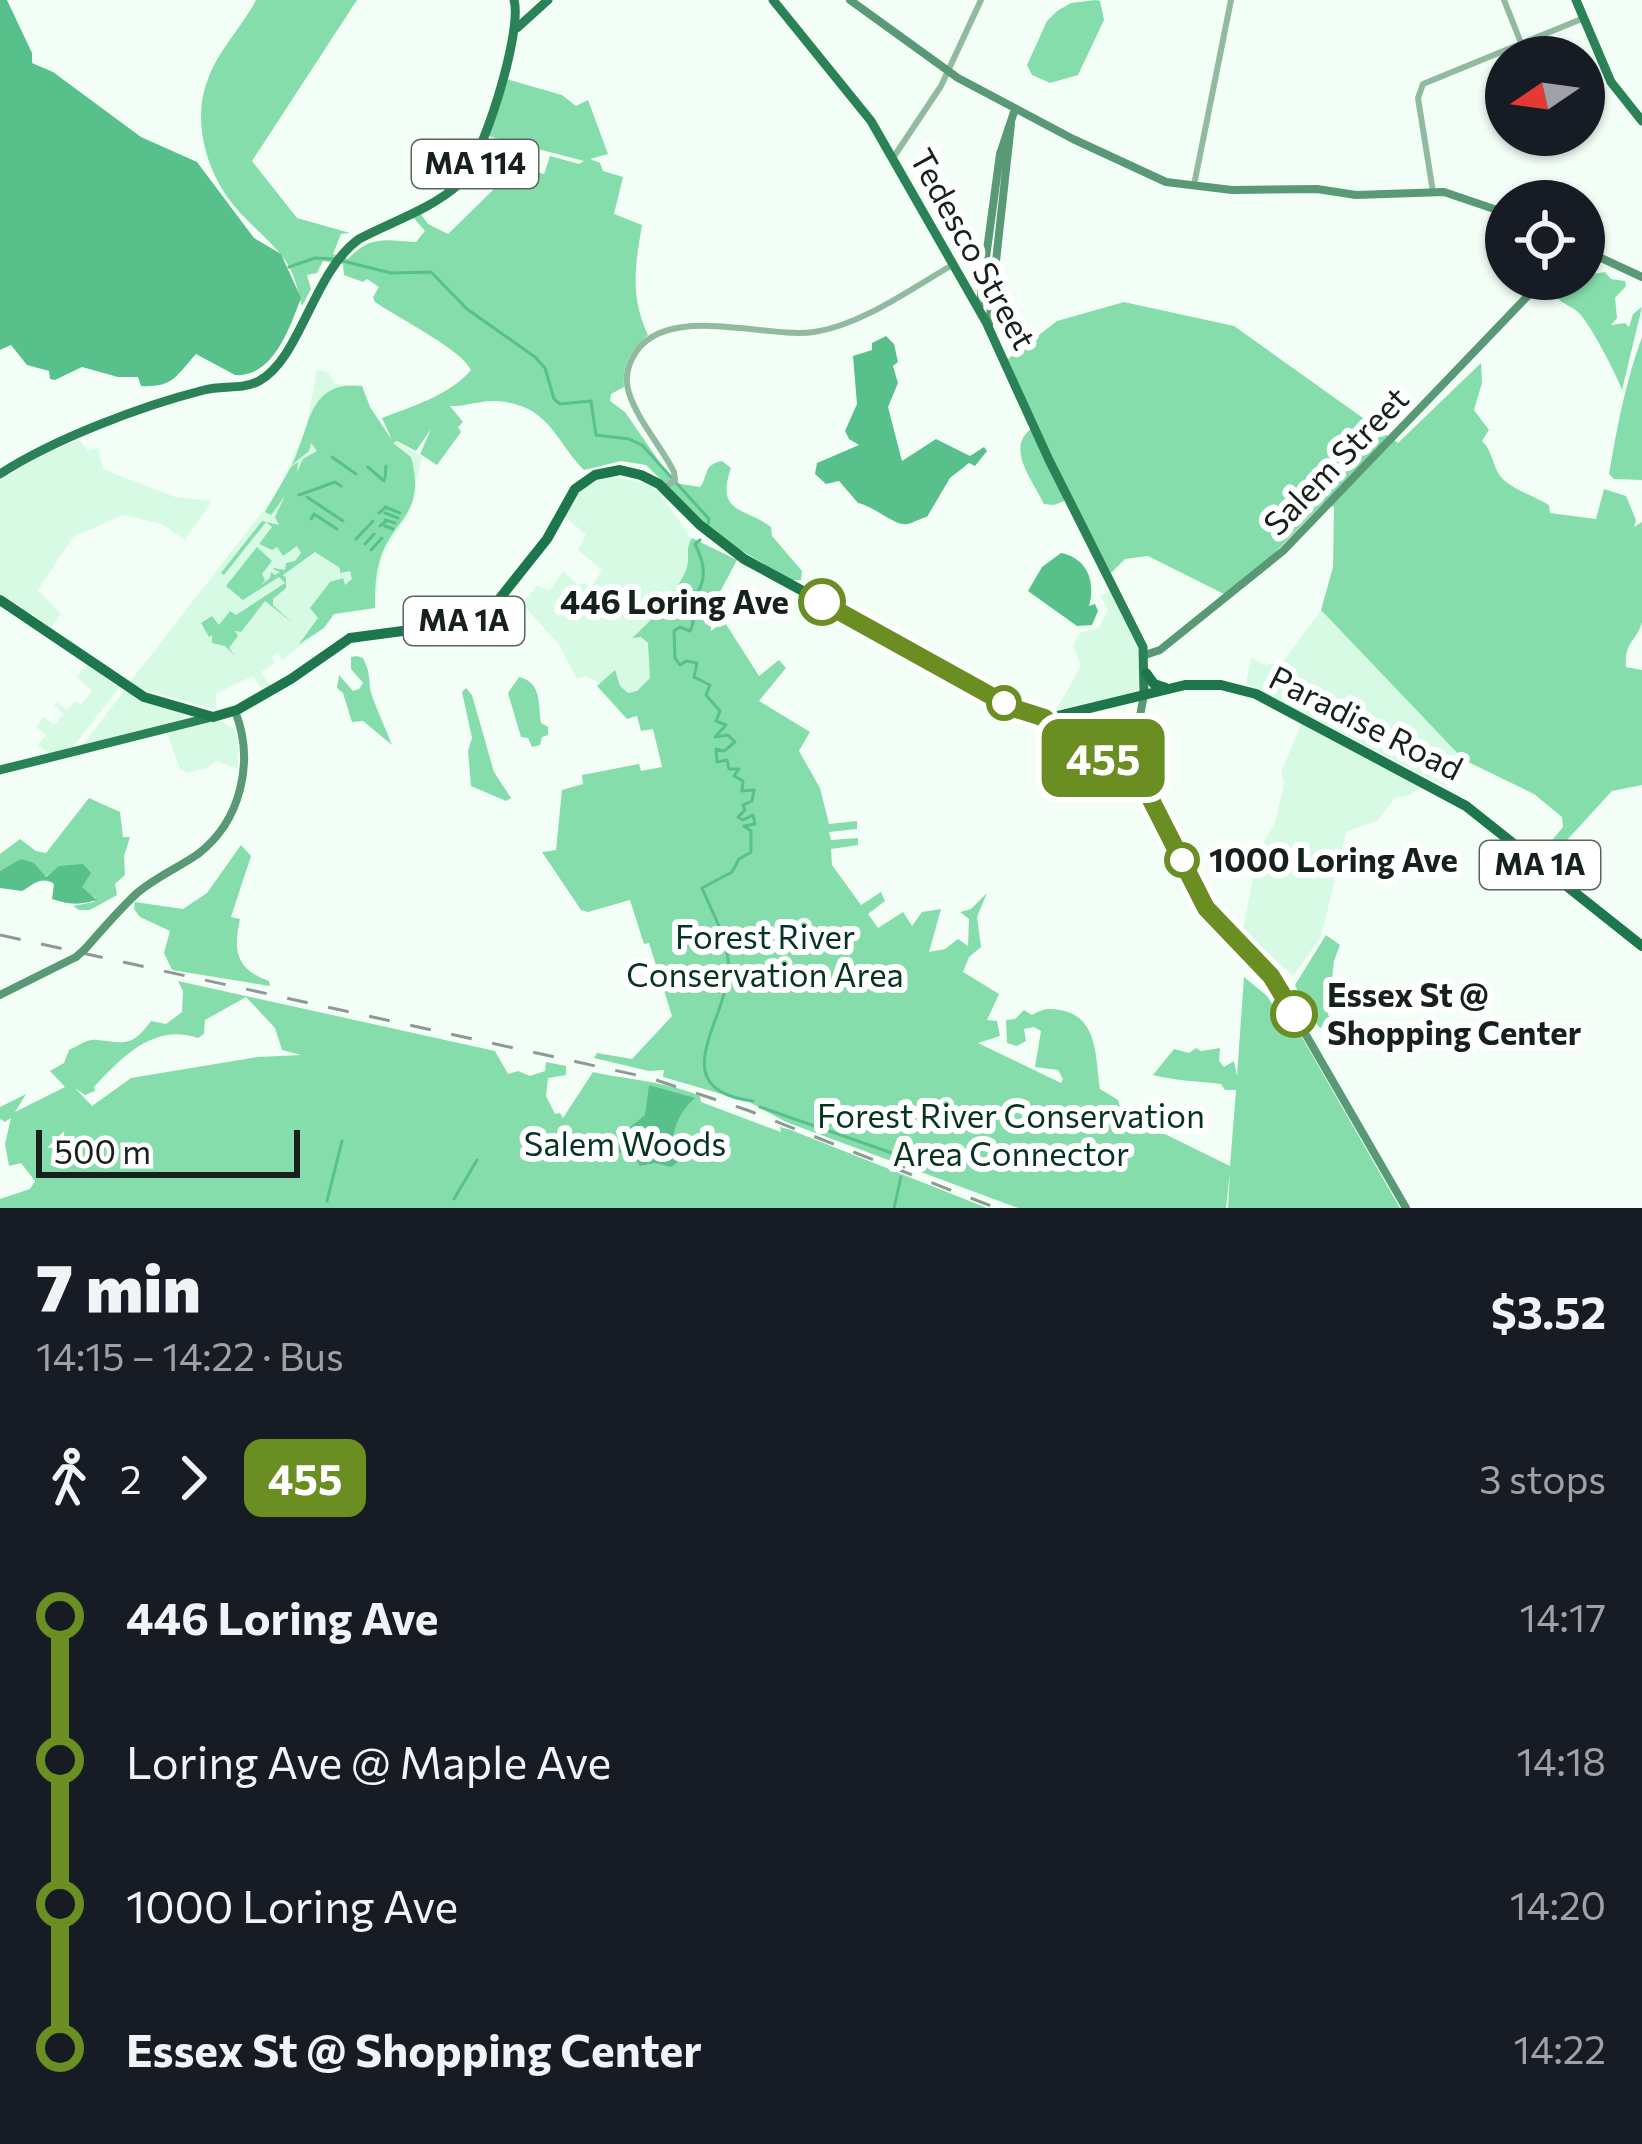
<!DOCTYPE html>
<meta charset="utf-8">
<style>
:root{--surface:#171b24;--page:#242831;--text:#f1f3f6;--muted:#9ea1a6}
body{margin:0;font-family:Commissioner,sans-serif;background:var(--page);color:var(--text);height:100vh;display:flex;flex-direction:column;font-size:45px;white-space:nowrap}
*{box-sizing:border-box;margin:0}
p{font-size:39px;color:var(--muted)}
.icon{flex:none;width:66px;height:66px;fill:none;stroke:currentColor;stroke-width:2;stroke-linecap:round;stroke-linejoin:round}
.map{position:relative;height:1208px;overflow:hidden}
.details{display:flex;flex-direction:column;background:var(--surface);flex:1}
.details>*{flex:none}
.badge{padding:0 24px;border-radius:18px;font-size:42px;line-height:78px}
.needle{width:78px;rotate:257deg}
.buttons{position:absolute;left:1485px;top:36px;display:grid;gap:24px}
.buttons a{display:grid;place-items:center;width:120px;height:120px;border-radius:50%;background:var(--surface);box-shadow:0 3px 9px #0004;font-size:60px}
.scale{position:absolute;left:36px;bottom:30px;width:264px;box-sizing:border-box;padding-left:12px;border:6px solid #17211b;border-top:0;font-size:33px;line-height:42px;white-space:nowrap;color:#17211b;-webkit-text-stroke:9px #fff;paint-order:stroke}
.map>.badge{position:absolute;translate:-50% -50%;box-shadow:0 0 0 6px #fff}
.legs{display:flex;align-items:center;gap:18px;height:132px;padding:0 36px;font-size:39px}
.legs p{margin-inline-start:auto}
.summary{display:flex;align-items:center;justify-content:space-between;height:204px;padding:0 36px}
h1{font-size:66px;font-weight:800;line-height:90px}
ul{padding:0 36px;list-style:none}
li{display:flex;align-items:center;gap:42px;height:144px;font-size:45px}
li i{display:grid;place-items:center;width:18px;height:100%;margin:0 15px;background:currentColor}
li i::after{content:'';width:30px;height:30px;margin:-15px;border:9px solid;border-radius:50%;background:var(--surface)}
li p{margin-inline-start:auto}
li:first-child i{background:linear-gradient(#0000 50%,currentColor 0)}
li:last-child i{background:linear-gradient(currentColor 50%,#0000 0)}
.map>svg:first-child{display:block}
</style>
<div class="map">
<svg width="1642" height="1208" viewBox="0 0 1642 1208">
<rect width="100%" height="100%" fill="#f3fef7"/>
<path fill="#d7fae4" d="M317,370L328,372L335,384L362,386L370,407L391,439L422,457L409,513L381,557L375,608L334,614L324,628L282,660L278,653L272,657L274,664L261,672L270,686L262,690L253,676L215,694L217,710L139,688L130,682L277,493L306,429Z
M80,440L88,451L98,448L103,469L175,497L212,501L185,540L162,524L123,515L73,537L38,590L61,614L51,627L0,593V481L43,454Z
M609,476L647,484L660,493L695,544L637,715L603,685L586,676L577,679L558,643L522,604L537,586L550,590L563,571L578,585L585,583L590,589L602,570L578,550L586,535L565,516L582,488Z
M1110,590L1139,651V687L1132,693L1056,710L1081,666L1073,645L1080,633L1099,628L1108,610L1101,596Z
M1321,610L1464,760L1445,786L1246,684L1251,657L1264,665L1283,662Z
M88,664L119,688L72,748L50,754L38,745L46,735L36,727L44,717L54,725L64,714L54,705L56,702L67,710L75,701L81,705L92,691L77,677Z
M124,691L184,714L186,718L82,746Z
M219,720L233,728L238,739V769L216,761L209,767L187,773L180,769L167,733Z
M1301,724L1420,787L1410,795L1395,798L1377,821L1346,832L1321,937L1293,976L1243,930L1258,851L1275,823L1284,783L1281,773Z"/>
<path fill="#86ddac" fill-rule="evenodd" d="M256,0H357L252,161L297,218L350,233L341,234L333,254L348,259C370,235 385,240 416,242L425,231L413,217L420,213L428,224L448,234L493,190L503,171L480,164L483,157L544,174L550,156L579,164L584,161L488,136L506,79L562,95L576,106L588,100L608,154L590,159L600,163L603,171L623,177L614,214L642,225C635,266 630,297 648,335C631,350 622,364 624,387L611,394L610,401L625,412L674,483L700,487C709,476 702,465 722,461L731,468C715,514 745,507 771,527L772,536L802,571L801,580H791L722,539L646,465L621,461L584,470C555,441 550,405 497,401C481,400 463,407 450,406L463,422L458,427L461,432L437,465L420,454L431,429L416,451L397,441L393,443L411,457C427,516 392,518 380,560C375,574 375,593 375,608L334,614L324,628L299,644L318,618L310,608L330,582L343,578L345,585L352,579L350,571L340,573V568L315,552L283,575L286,578V588L273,599V605L293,623L265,601L241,632L235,631L238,636L229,648L235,656L225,646L212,643V635L209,637L201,623L212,616L219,625L230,611L236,615L285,583L279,577L243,600L226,586L257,547L272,561L262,574L265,580L261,585L270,578L271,572L275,575L280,572L273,569L274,568L285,570L286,563L295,561L301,553L297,546L283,556L277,547L272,550L259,544L272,527L266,522L224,575L221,573L262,521L279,525L275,517L285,496L271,515L265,512L291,467L298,462L297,472L303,459L317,451L311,443L309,451L292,465C311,427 307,380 362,386L370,407L392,440L382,418C413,406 450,395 471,370C462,350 400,319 375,302L373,297L379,287L367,279L363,282L344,275L343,264L323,261L317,273L307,275L311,289L302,306C298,292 295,275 287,263C273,242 252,227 236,208C207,175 191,121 208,79C219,49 242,27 256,0Z
M1096,0L1100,1L1104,20L1078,75L1050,83L1032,75L1027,65L1047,21L1057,11L1071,3Z
M1590,264L1593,274L1605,272L1611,279L1625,281L1626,286L1615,298L1617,318L1611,325L1625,323L1629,327L1633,314L1642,307L1622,390C1617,375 1591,326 1580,314C1575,308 1565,305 1558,299V286L1545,283L1546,279H1584V266Z
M1124,302L1234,326L1398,443L1481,363L1482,383L1474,410L1489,430L1482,441C1494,452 1492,470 1505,481C1517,491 1536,497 1549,505L1550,513L1596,519L1604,489L1626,496L1636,520L1634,527L1642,522C1642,548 1642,599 1642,622C1637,641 1624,642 1626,667L1642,670V785L1612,791L1568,839L1566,853L1584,878L1582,886L1540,855L1563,827L1562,817L1534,794L1464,760L1321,610L1333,567L1334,507L1323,503L1261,567L1224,594L1148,556L1125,559L1111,573L1064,483V501L1054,505L1044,504C1031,477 1002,444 1037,425L1008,359L1057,321Z
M1642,337V480L1614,479L1609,474C1617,427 1626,380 1642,337Z
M692,538L737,560L711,609V631L724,621L759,676L779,660L786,668L759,701L810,732L799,751L820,788L829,824L857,821V829L829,832L831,840L858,838V845L831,849L832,865L861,905L881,892L885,901L868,914L878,928L903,912L912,926L922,912L941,909L929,952L945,949L958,939L968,946L969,919L960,912L971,909L987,893L977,917L981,947L969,957L963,972L999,994L987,1020L997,1021L1000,1036L978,1043L1061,1083L1063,1079L1058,1070L1035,1067L1041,1031L1034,1027L1024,1029L1026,1041L1017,1046L1007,1043L1006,1020L1015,1019L1024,1010L1032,1015C1042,1009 1049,1008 1060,1010C1099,1017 1095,1057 1100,1089L1118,1100L1122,1113L1230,1166L1236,1090H1225L1221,1084C1198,1081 1176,1081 1153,1075L1174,1049L1189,1053L1196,1048L1201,1051L1220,1048L1219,1061L1224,1067L1234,1061L1237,1076L1244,977L1288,1013L1400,1208H1228L1230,1172L1226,1208H1018L786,1122L749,1102L663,1077L664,1070L649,1071L594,1058L597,1053L632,1059L672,1016L649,943L644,944L630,900L588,912L581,910L542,852L556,850L562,790L583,784L582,775L639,764L641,771L662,767L653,729L641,731L637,716L627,719L597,686L615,670L620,686L628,693L637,691L650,678L648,643L641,637L632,638C650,623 681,587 687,567C690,555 685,549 692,538Z
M357,656L363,658C369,670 369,675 370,688C371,697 387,731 392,745L363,721L352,722L343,693L337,688L339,675L353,691L359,689L363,683L351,669V657Z
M519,677C542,682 538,704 541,723L548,727V735L542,737L540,745L532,747L528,738L521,737L508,693Z
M466,688L472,695L494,772L511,798L506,801L471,786L468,751L472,738L462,692Z
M89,798L120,812L123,837H130L124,856L125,875L115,884L117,895L90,910H79L73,906L94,902L96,898L84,891L68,866L59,867L45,877L34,863L0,871V854L20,839L36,851L46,853Z
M241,845L251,856L231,917L240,919C233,952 236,969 269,981L270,986L172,970L164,953L170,931L140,917L134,909L135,902L183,909L207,893Z
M1326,935L1340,945L1334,961L1328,1015L1332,1019L1320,1028L1308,1013L1302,1012L1304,1006L1295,985Z
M178,981L495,1051L508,1074L518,1071L530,1076L545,1071L546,1062L566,1066V1075L548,1078L546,1096L555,1114L560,1113L563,1118L593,1072C629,1080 665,1081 700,1096L701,1102L781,1132L780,1127L791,1130L987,1208H0V1199L30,1189L35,1181L21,1163L9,1166L5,1144L11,1118L5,1122L0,1119V1107L26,1094L15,1112L65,1087L50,1071L64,1063L69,1050C78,1046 88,1038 98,1040C125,1043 132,1047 151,1021L166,1024L182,1012L183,991ZM246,997L275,1028L282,1050L301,1055L257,1057L131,1078L92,1106L75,1088L85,1095L95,1091L94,1087C122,1057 154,1023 198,1038L204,1034L205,1020Z"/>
<path fill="#58c08a" d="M0,0H7L32,53V63L53,72L141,137L197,162L254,238L281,254L301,298C290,327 273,378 235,375L196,354C177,375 173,388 141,386L138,377H118L82,367L55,380L50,379L49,371L27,365L11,345L0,350Z
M886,336L894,344L898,362L893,366L898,383L888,407L902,461L936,439L970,456L984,447L987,451L975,466L969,463L950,478L927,517C920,518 914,523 907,524C896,527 874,506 858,503L839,481L826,484L815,474L817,463L859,445L849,439L845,431L857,404L853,356L872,350V343Z
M1061,553C1087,558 1096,581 1089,606L1095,604L1098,611L1092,625L1077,626L1028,591L1042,567Z
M21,859L34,863L46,877L59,866L83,864L91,873L82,887L97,900C78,905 70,905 52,899L54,884C41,875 32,886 22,891L0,888V871Z
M649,1085L695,1098C677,1113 666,1141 678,1162L671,1167L655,1163L640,1166L634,1156L618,1152L612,1142L645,1115Z"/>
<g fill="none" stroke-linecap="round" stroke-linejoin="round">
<path stroke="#58c08a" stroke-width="3" d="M343,261L391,273L431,272L467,309L535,357L545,368L554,399L560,404L591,401L596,435L629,439L642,445L709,519L708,524
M289,267L315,258L334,259
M332,457L356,474
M368,467L384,481
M385,478L386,466
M299,495L335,482L341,486
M307,497L343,521
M385,507L400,513
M379,513L384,509
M385,513L398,518
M311,519L314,514L337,529
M385,520L395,523
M380,526L385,522
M385,526L393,529
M356,539L373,521
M700,540L695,544C703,560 708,577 697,593L686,589L680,592C684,607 700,612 690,631L680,627L674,631L675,658L680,665L686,661L697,663L694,677L710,685L706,695L720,711L716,721L726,725L715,737L728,735L735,742L724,751L716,749L717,762L727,760L729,769H739L734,776L743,781L742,791L754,790L752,801L743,805L745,810L738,817L743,820L753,815L755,824L744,826L751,831V852L739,859L732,872L702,888C713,915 732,945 728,976C722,1026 665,1090 753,1101
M365,544L374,534
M371,550L382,538
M760,1107L892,1153L904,1167
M454,1199L477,1160
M327,1201L342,1141
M894,1208L901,1177"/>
<path stroke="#91baa1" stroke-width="6" d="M1504,0L1521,43
M893,158L941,86L981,0
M1194,185L1231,0
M1433,192L1418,98L1423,84L1584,18
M664,488L675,480L674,472C661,446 638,421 629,393C625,381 627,368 633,357C662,301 763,339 814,332C862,325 912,288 954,264"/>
<path stroke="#599975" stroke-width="8" d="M850,0L958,78L1073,139L1166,182L1232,190L1317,189L1356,195L1444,192L1506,213
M1584,250L1642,277
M979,309L1000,154L1015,109
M989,325L1011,124
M1145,655L1160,650L1283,551L1544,279
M1045,718L1050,728L1123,769L1150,794L1204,904L1276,983L1406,1208
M1123,769L1132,757L1144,695
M85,949C101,931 118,911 136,894C154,878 178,868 198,854C241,821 255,761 235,711
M0,995L76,957"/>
<path stroke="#2a8256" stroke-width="9" d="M773,0L871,121L986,322L1049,460L1143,647L1144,695
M1576,0L1611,82L1642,121
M517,28L548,0
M0,474C54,439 141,406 204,390C222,385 242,390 259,381C301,358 313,272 359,239C391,222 431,209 458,185C482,163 523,31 514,0
M0,770L208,718"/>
<path stroke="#1e764c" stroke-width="10" d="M0,600L144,697L213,717L237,710L291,679L350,638L440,626L489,612L547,539L575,489L595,475L620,470L641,475L659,484L700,525L744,559L1032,716L1053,717L1185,685H1221L1256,694L1466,806L1642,946
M1146,673L1154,684L1166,688"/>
<path stroke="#8f9993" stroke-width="3" stroke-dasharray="21 21" stroke-linecap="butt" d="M0,935L650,1078L747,1110L996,1208"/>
<path stroke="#599975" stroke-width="8" d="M76,957L85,949"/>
</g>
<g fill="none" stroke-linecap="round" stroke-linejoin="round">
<defs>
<path id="line-1" d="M822,602L1013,708L1045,718L1050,728L1123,769L1146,790L1206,908L1271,976L1294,1014"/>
</defs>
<use href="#line-1" stroke="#fff" stroke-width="27"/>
<use href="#line-1" stroke="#6b8e23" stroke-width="18"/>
</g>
<g fill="#fff" stroke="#6b8e23" stroke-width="6">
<circle cx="822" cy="602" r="21"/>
<circle cx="1004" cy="703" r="15"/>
<circle cx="1182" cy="860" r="15"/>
<circle cx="1294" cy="1014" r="21"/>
</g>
<g text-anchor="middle" stroke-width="12" stroke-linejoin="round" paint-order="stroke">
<g fill="#fff" stroke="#5d645f" stroke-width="3">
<rect x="412" y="140" width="126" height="48" rx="9"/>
<rect x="404" y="597" width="120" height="48" rx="9"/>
<rect x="1480" y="841" width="120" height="48" rx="9"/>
</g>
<g font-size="30" font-weight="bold" fill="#17211b">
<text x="475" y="174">MA 114</text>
<text x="464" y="631">MA 1A</text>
<text x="1540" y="875">MA 1A</text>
</g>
<g font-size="33" fill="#17211b" stroke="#fff">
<text transform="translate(973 249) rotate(61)" y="12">Tedesco Street</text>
<text transform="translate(1336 461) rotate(-46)" y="12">Salem Street</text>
<text transform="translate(1366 723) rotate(27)" y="12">Paradise Road</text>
</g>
<g font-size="33" font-weight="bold" fill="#17211b" stroke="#fff" text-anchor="start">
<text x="789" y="614" text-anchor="end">446 Loring Ave</text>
<text x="1209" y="872">1000 Loring Ave</text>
<text x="1327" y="1007">Essex St @<tspan x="1327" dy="38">Shopping Center</tspan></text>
</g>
<g font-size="33" fill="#06351f" stroke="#fff">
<text x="765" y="949">Forest River<tspan x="765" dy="38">Conservation Area</tspan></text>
<text x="1011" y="1128">Forest River Conservation<tspan x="1011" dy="38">Area Connector</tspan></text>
<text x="625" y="1156">Salem Woods</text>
</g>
</g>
</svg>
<div class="buttons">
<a><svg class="needle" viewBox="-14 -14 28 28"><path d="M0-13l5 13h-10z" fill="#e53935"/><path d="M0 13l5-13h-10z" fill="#9ea1a6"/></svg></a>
<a><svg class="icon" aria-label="locate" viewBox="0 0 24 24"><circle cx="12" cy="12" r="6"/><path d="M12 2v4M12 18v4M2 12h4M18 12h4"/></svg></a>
</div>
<div class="scale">500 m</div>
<b class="badge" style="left:1103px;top:758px;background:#6b8e23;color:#fff">455</b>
</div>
<section class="details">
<div class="summary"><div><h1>7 min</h1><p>14:15 – 14:22 · Bus</p></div><b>$3.52</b></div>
<div class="legs"><svg class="icon" aria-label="walk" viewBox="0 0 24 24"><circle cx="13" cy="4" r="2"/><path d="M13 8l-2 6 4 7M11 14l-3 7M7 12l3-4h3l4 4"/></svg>2<svg class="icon" aria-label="forward" viewBox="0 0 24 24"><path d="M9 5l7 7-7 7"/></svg><b class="badge" style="background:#6b8e23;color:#fff">455</b><p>3 stops</p></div>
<ul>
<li><i style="color:#6b8e23"></i><b>446 Loring Ave</b><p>14:17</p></li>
<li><i style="color:#6b8e23"></i><span>Loring Ave @ Maple Ave</span><p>14:18</p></li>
<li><i style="color:#6b8e23"></i><span>1000 Loring Ave</span><p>14:20</p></li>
<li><i style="color:#6b8e23"></i><b>Essex St @ Shopping Center</b><p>14:22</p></li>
</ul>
</section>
